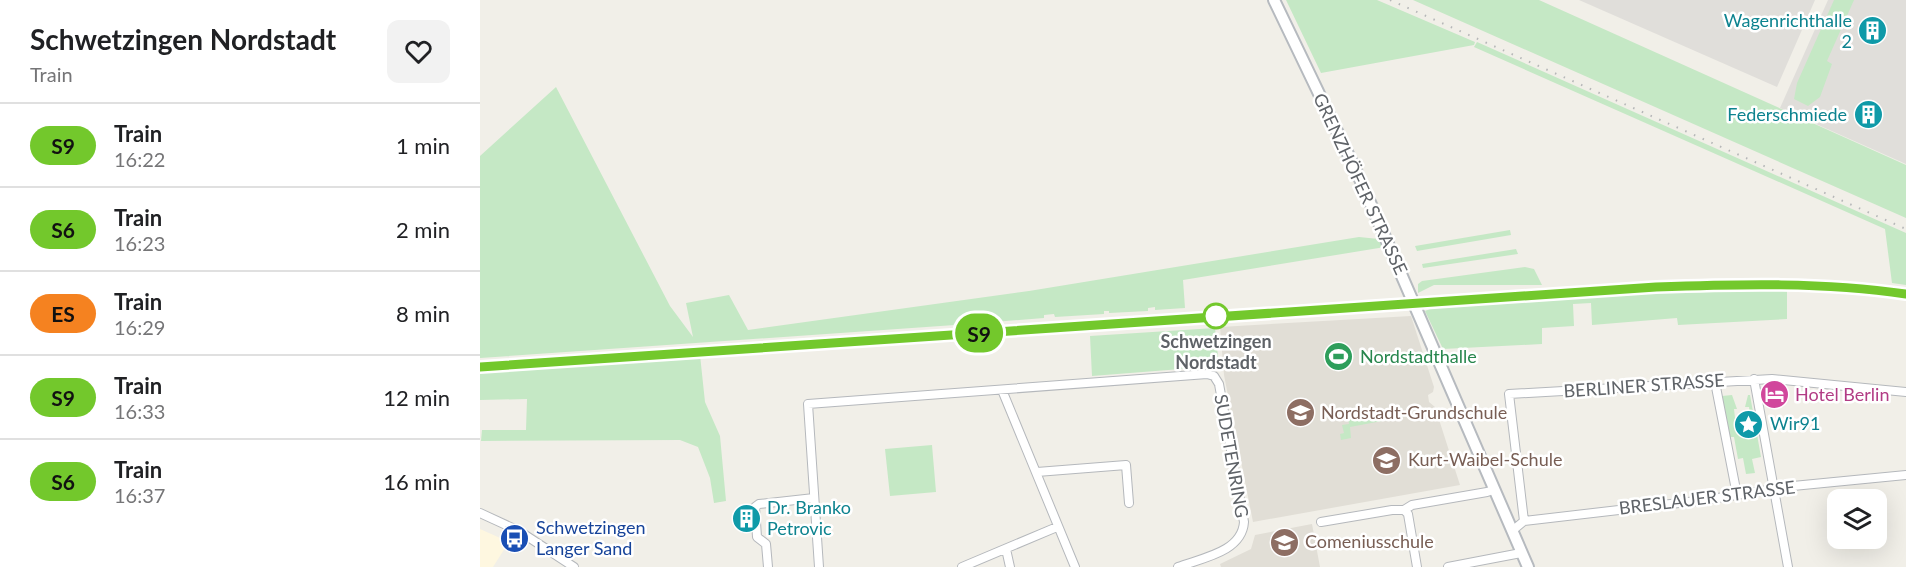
<!DOCTYPE html>
<meta charset="utf-8">
<style>
:root{--surface:#fff;--page:#f2f2f2;--text:#202124;--muted:#757577;--line:#e0e0e0}
body{margin:0;font-family:Lato,sans-serif;background:var(--page);color:var(--text);height:100vh;display:flex;flex-direction:column;font-size:22px;white-space:nowrap}
*{box-sizing:border-box;margin:0}
p{font-size:20px;color:var(--muted)}
.icon{flex:none;width:33px;height:33px;fill:none;stroke:currentColor;stroke-width:2;stroke-linecap:round;stroke-linejoin:round}
.map{position:relative;flex:1;overflow:hidden}
.panel{display:flex;flex-direction:column;background:var(--surface);width:480px}
.panel>*{flex:none}
.badge{padding:0 12px;border-radius:20px;font-size:21px;line-height:39px}
.controls{position:absolute;left:1347px;top:489px;display:grid;gap:12px}
.controls a{display:grid;place-items:center;width:60px;height:60px;border-radius:12px;background:var(--surface);box-shadow:0 6px 24px #0002;font-size:30px}
.map>.badge{position:absolute;translate:-50% -50%;box-shadow:0 0 0 3px #fff}
.round{display:grid;place-items:center;flex:none;width:63px;height:63px;border-radius:12px;background:var(--page)}
.summary{display:flex;align-items:center;justify-content:space-between;height:102px;padding:0 30px}
h1{font-size:28px;font-weight:700;line-height:45px}
ul{padding:0;list-style:none}
li{display:flex;align-items:center;gap:18px;height:84px;padding:0 30px;border-top:2px solid var(--line)}
li div{flex:1}
li b{display:block;font-size:22px}
li em{font-style:normal}
li .badge{min-width:66px;font-weight:700;text-align:center}
main{display:flex;flex:1;min-height:0}
.map>svg:first-child{display:block}
</style>
<main>
<section class="panel">
<div class="summary"><div><h1>Schwetzingen Nordstadt</h1><p>Train</p></div><a class="round"><svg class="icon" aria-label="heart" viewBox="0 0 24 24"><path d="M12 20l-8-8c-3-5 5-10 8-4 3-6 11-1 8 4z"/></svg></a></div>
<ul>
<li><span class="badge" style="background:#73c82c;color:#111">S9</span><div><b>Train</b><p>16:22</p></div><em>1 min</em></li>
<li><span class="badge" style="background:#73c82c;color:#111">S6</span><div><b>Train</b><p>16:23</p></div><em>2 min</em></li>
<li><span class="badge" style="background:#f58220;color:#111">ES</span><div><b>Train</b><p>16:29</p></div><em>8 min</em></li>
<li><span class="badge" style="background:#73c82c;color:#111">S9</span><div><b>Train</b><p>16:33</p></div><em>12 min</em></li>
<li><span class="badge" style="background:#73c82c;color:#111">S6</span><div><b>Train</b><p>16:37</p></div><em>16 min</em></li>
</ul>
</section>
<div class="map">
<svg width="1426" height="567" viewBox="0 0 1426 567">
<rect width="100%" height="100%" fill="#f1efe8"/>
<path fill="#fef7e0" d="M0,529L27,541V545L13,567H0Z"/>
<path fill="#e0deda" d="M1099,0H1335L1297,87Z
M1348,0H1426V164L1300,108Z"/>
<path fill="#e1ded6" d="M931,316L954,387L953,392L948,395L949,402L955,407L980,485L773,522L744,375L740,327Z
M832,524L840,567H741L740,564L771,549L775,535Z"/>
<path fill="#c5e8c5" d="M806,0H897L995,42L994,45L841,73Z
M933,0H1059L1426,165V218Z
M1354,0H1374L1347,61L1352,64L1340,97L1328,106L1314,99L1317,83Z
M997,42L1426,233V285L1412,283L1405,229L994,47Z
M76,87L190,306L213,337L206,303L249,295L268,330L549,291L879,237L899,239L905,247L703,280L705,308L675,310V307L668,308V311L629,313V311H624V314L575,317L574,314L564,315V318L489,324L0,358V156Z
M1030,230L1031,235L937,251L935,246Z
M1036,249L1038,254L943,268L942,264Z
M1045,267L1054,269L1062,285H954L938,293V284L942,281Z
M1236,289L1307,290V319L1198,325L1197,318L1112,325L1111,303L1093,304L1094,326L1062,328V344L963,349L945,311L955,307Z
M735,328L739,366L612,376L610,336Z
M220,355L225,402L240,436L246,501L234,503L230,478L218,447L200,440L1,441L2,430H46L47,399L0,400V371Z
M1252,395L1257,409H1254L1255,418L1270,416L1269,407H1265L1268,395H1270L1281,457L1272,459L1275,473L1266,474L1263,458L1258,459L1254,437H1250L1242,396Z
M921,407L923,417L870,427L871,438L861,440L860,434L864,433L862,425L869,424L868,417L889,413L890,421L900,419L899,412Z
M452,445L456,492L410,496L405,449Z"/>
<g fill="none" stroke-linecap="round" stroke-linejoin="round">
<defs>
<path id="street" d="M1274,379L1308,567
M1235,382L1257,495
M522,390L595,567
M557,472L646,465L649,503
M924,510L932,505L1007,492L1013,490
M0,513L39,531L94,567
M1044,521L1029,394L1292,379L1426,392
M841,522L912,510H924L928,514L937,567
M1032,531L1044,521L1225,500L1313,486L1426,475
M526,549L530,567
M288,567L286,544L277,537L275,507L279,504L334,498
M339,567L328,404L727,374L734,376L739,384L764,522C762,552 722,558 698,567
M482,567L577,527
M968,567L1041,553"/>
<path id="secondary" d="M794,0L879,177L1048,567"/>
</defs>
<use href="#street" stroke="#b5b8bc" stroke-width="10"/>
<use href="#secondary" stroke="#b6babf" stroke-width="14"/>
<use href="#street" stroke="#fff" stroke-width="8"/>
<use href="#secondary" stroke="#fff" stroke-width="10"/>
<path stroke="#b6b7b8" stroke-width="2" stroke-dasharray="1.5 8" stroke-linecap="butt" d="M910,0L1426,229
M0,367L1176,287C1259,284 1343,282 1426,294"/>
</g>
<g fill="none" stroke-linecap="round" stroke-linejoin="round">
<defs>
<path id="line" d="M0,367L1176,287C1259,284 1343,282 1426,294"/>
</defs>
<use href="#line" stroke="#fff" stroke-width="14"/>
<use href="#line" stroke="#73c82c" stroke-width="9"/>
</g>
<defs>
<symbol id="building-disc" viewBox="-11 -11 22 22"><circle r="9.5" fill="#0f9aa8" stroke="#fff"/><path d="M-4-6H4V6H1V3H-1V6H-4ZM-2.5-4.3h1.7v1.8h-1.7ZM.8-4.3h1.7v1.8H.8ZM-2.5-1h1.7V.8h-1.7ZM.8-1h1.7V.8H.8Z" fill="#fff"/></symbol>
<symbol id="stadium-disc" viewBox="-11 -11 22 22"><circle r="9.5" fill="#2e9e5b" stroke="#fff"/><path d="M0-5a6.5 5 0 1 0 0 10a6.5 5 0 1 0 0-10ZM-3.5-1.8h7v3.6h-7Z" fill="#fff"/></symbol>
<symbol id="hotel-disc" viewBox="-11 -11 22 22"><circle r="9.5" fill="#d1479c" stroke="#fff"/><path d="M-6-4.5h1.5V1H6V5H4.5V3h-9V5H-6ZM-4 0a1.8 1.8 0 1 1 3.6 0ZM.5 0V-2.5h3Q6-2.5 6 0Z" fill="#fff"/></symbol>
<symbol id="school-disc" viewBox="-11 -11 22 22"><circle r="9.5" fill="#8d6e63" stroke="#fff"/><path d="M0-5L7-2L0 1L-7-2ZM-4 1L0 2.5L4 1V4Q0 6-4 4Z" fill="#fff"/></symbol>
<symbol id="sight-disc" viewBox="-11 -11 22 22"><circle r="9.5" fill="#0f9aa8" stroke="#fff"/><path d="M0-6L1.8-2.2L6-1.7L2.9 1.2L3.7 5.4L0 3.3L-3.7 5.4L-2.9 1.2L-6-1.7L-1.8-2.2Z" fill="#fff"/></symbol>
<symbol id="bus-disc" viewBox="-11 -11 22 22"><circle r="9.5" fill="#1a4fb4" stroke="#fff"/><path d="M-5-6H5V4H4V6H2V4H-2V6H-4V4H-5ZM-3.5-4V0h7V-4ZM-3.5 1.2v1.5H-2V1.2ZM2 1.2v1.5H3.5V1.2Z" fill="#fff"/></symbol>
</defs>
<g fill-rule="evenodd">
<use href="#building-disc" x="1376" y="14" width="33" height="33"/>
<use href="#building-disc" x="1372" y="98" width="33" height="33"/>
<use href="#stadium-disc" x="842" y="340" width="33" height="33"/>
<use href="#hotel-disc" x="1278" y="378" width="33" height="33"/>
<use href="#school-disc" x="804" y="396" width="33" height="33"/>
<use href="#sight-disc" x="1252" y="408" width="33" height="33"/>
<use href="#school-disc" x="890" y="444" width="33" height="33"/>
<use href="#building-disc" x="250" y="502" width="33" height="33"/>
<use href="#bus-disc" x="18" y="522" width="33" height="33"/>
<use href="#school-disc" x="788" y="526" width="33" height="33"/>
</g>
<circle fill="#fff" stroke="#73c82c" stroke-width="3" cx="736" cy="316" r="12"/>
<g text-anchor="middle" stroke-width="5" stroke-linejoin="round" paint-order="stroke">
<g font-size="18" fill="#0d838f" stroke="#fff" text-anchor="end">
<text x="1372" y="27">Wagenrichthalle<tspan x="1372" dy="21">2</tspan></text>
<text x="1367" y="121">Federschmiede</text>
<text x="1290" y="430" text-anchor="start">Wir91</text>
<text x="287" y="514" text-anchor="start">Dr. Branko<tspan x="287" dy="21">Petrovic</tspan></text>
</g>
<g font-size="18" fill="#5f6368" stroke="#fff">
<text transform="translate(880 184) rotate(65)" y="6">GRENZHÖFER STRASSE</text>
<text transform="translate(1164 386) rotate(-4)" y="6">BERLINER STRASSE</text>
<text transform="translate(751 456) rotate(80)" y="6">SUDETENRING</text>
<text transform="translate(1227 498) rotate(-7)" y="6">BRESLAUER STRASSE</text>
</g>
<g font-size="18" font-weight="bold" fill="#5f6368" stroke="#fff">
<text x="736" y="348">Schwetzingen<tspan x="736" dy="21">Nordstadt</tspan></text>
</g>
<g font-size="18" fill="#27864d" stroke="#fff" text-anchor="start">
<text x="880" y="363">Nordstadthalle</text>
</g>
<g font-size="18" fill="#b23c85" stroke="#fff" text-anchor="start">
<text x="1315" y="401">Hotel Berlin</text>
</g>
<g font-size="18" fill="#785e54" stroke="#fff" text-anchor="start">
<text x="841" y="419">Nordstadt-Grundschule</text>
<text x="928" y="466">Kurt-Waibel-Schule</text>
<text x="825" y="548">Comeniusschule</text>
</g>
<g font-size="18" fill="#164399" stroke="#fff" text-anchor="start">
<text x="56" y="534">Schwetzingen<tspan x="56" dy="21">Langer Sand</tspan></text>
</g>
</g>
</svg>
<div class="controls">
<a><svg class="icon" aria-label="layers" viewBox="0 0 24 24"><path d="M12 4l9 5-9 5-9-5zM3 14l9 5 9-5"/></svg></a>
</div>
<b class="badge" style="left:499px;top:333px;background:#73c82c;color:#111">S9</b>
</div>
</main>
